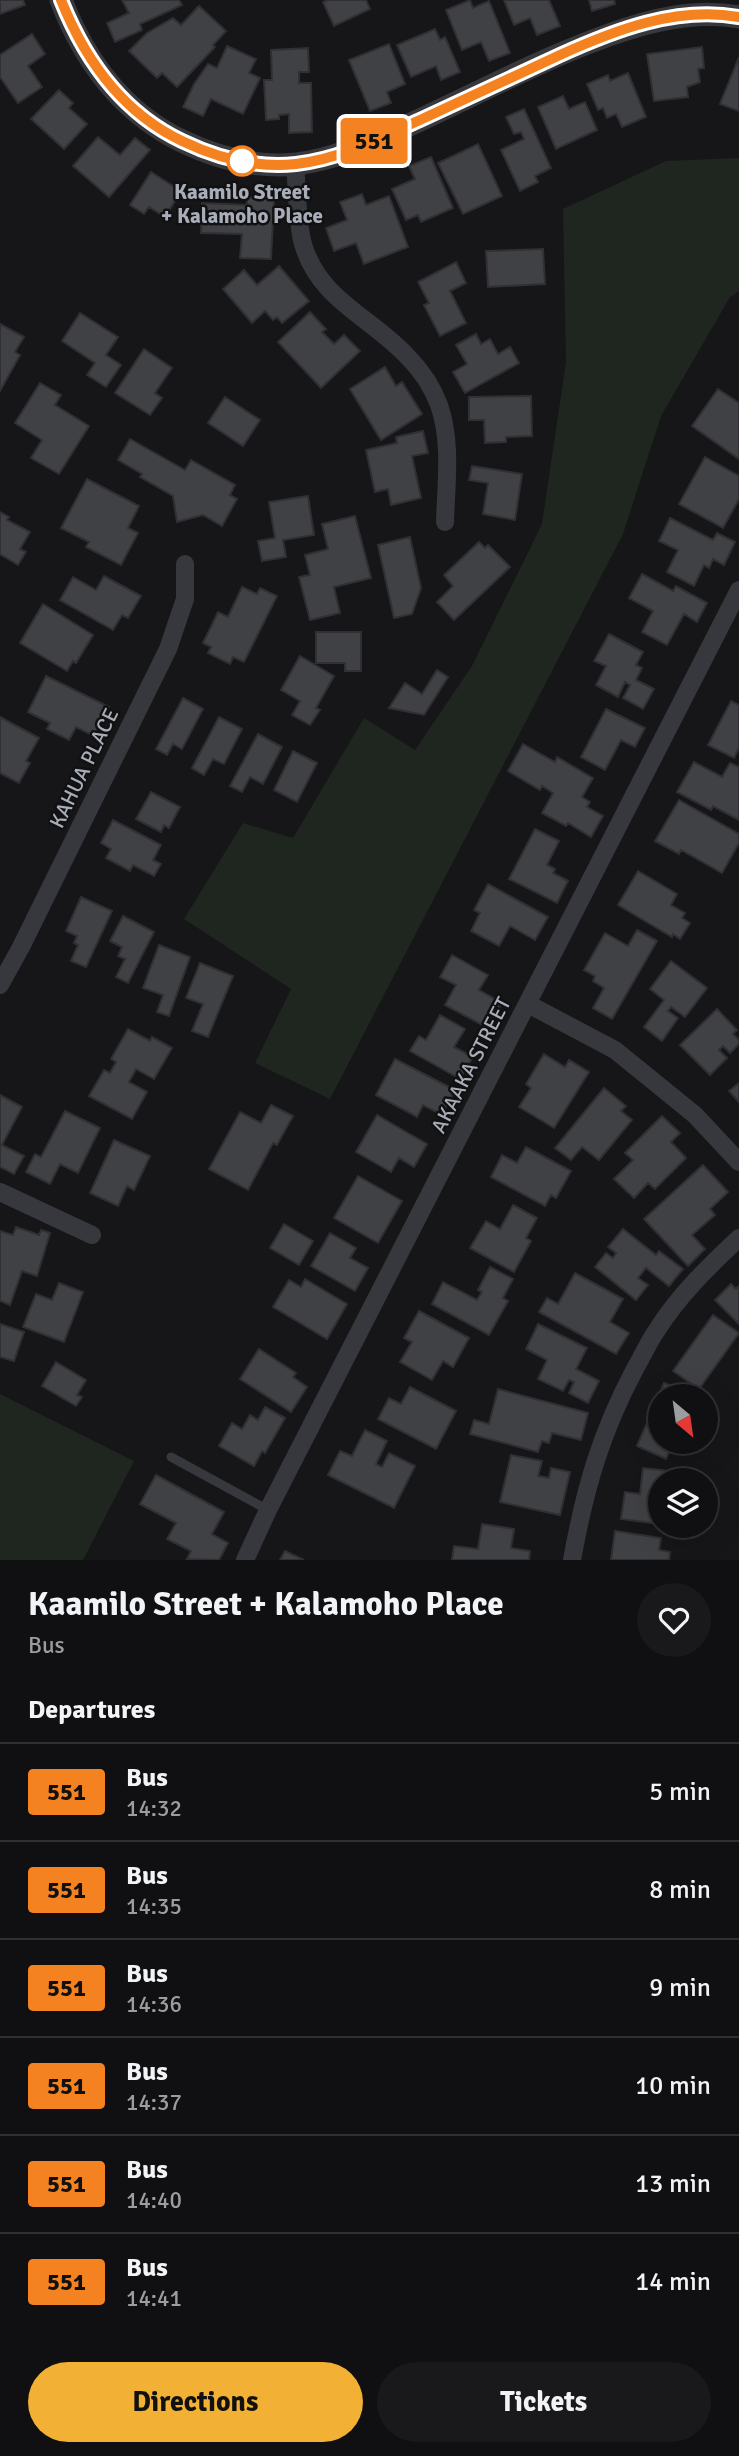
<!DOCTYPE html>
<style>
:root{--surface:#101012;--page:#19191b;--text:#f1f3f6;--muted:#9c9d9f;--line:#303032;--accent:#f2b134}
body{margin:0;font-family:Signika,sans-serif;background:var(--page);color:var(--text);height:100vh;display:flex;flex-direction:column;font-size:26px;white-space:nowrap}
*{box-sizing:border-box;margin:0}
p{font-size:23px;color:var(--muted)}
.icon{flex:none;width:38px;height:38px;fill:none;stroke:currentColor;stroke-width:2;stroke-linecap:round;stroke-linejoin:round}
.map{position:relative;height:1560px;overflow:hidden}
.side{display:flex;flex-direction:column;background:var(--surface);flex:1}
.side>*{flex:none}
.badge{padding:0 14px;border-radius:5px;font-size:24px;line-height:46px}
.needle{width:46px;rotate:151deg}
.controls{position:absolute;left:648px;top:1384px;display:grid;gap:14px}
.controls a{display:grid;place-items:center;width:70px;height:70px;border-radius:50%;background:var(--surface);box-shadow:0 7px 28px #0002,0 0 0 2px var(--line);font-size:35px}
.map>.badge{position:absolute;translate:-50% -50%;box-shadow:0 0 0 4px #fff}
h2{padding:0 28px;font-size:26px;line-height:63px}
.round{display:grid;place-items:center;flex:none;width:74px;height:74px;border-radius:37px;background:var(--page)}
.head{display:flex;align-items:center;justify-content:space-between;height:119px;padding:0 28px}
h1{font-size:33px;font-weight:800;line-height:52px}
.action{display:flex;gap:14px;margin-top:auto;padding:14px 28px}
.action a{flex:1;height:80px;border-radius:42px;background:var(--accent);color:#111;font-size:28px;font-weight:800;line-height:80px;text-align:center}
.action a+a{background:var(--page);color:var(--text)}
ul{padding:0;list-style:none}
li{display:flex;align-items:center;gap:21px;height:98px;padding:0 28px;border-top:2px solid var(--line)}
li div{flex:1}
li b{display:block;font-size:26px}
li em{font-style:normal}
li .badge{min-width:77px;font-weight:700;text-align:center}
.map>svg:first-child{display:block}
</style>
<div class="map">
<svg width="739" height="1560" viewBox="0 0 739 1560">
<rect width="100%" height="100%" fill="#161618"/>
<path fill="#1e261f" d="M739,158V291L730,297L661,416L623,534L330,1099L255,1063L291,989L184,919L243,823L293,838L364,718L415,750L472,666L542,524L566,362L563,209L666,161Z
M0,1394L134,1461L83,1560H0Z"/>
<path fill="#404145" stroke="#303034" stroke-width="2" d="M0,0H23L25,5L0,14Z
M122,0H179L182,5L140,24L142,30L115,42L107,23L129,13Z
M328,0H366L370,9L334,26L323,2Z
M470,0L473,8L489,1L510,53L489,61L481,42L462,50L446,10Z
M504,0H549L560,26L537,35L530,18L514,25Z
M589,0H614L615,4L592,11Z
M199,6L226,31L213,45L215,47L177,87L162,73L157,78L129,51L147,33L173,18L181,25Z
M435,29L440,40L445,37L460,72L441,80L436,66L411,77L397,45Z
M32,34L45,54L28,66L42,87L18,103L0,77V55Z
M389,44L405,84L387,92L391,103L370,111L349,60Z
M227,46L256,59L249,73L260,78L243,114L211,99L203,116L183,107L194,84L208,64L217,68Z
M702,47L704,68L698,69L700,82L687,87L688,97L654,101L647,54Z
M308,48L309,72H299V83H311L312,132L289,133V114L279,115V119L266,120L264,80H272L271,50Z
M739,57V111L720,104Z
M628,73L646,117L622,127L616,114L607,118L603,108L598,110L587,84L608,75L610,81Z
M59,90L73,103L69,108L87,124L64,149L31,119Z
M563,96L569,109L585,102L597,130L556,149L538,107Z
M524,109L551,168L535,176L538,182L520,191L501,150L524,139L521,132L514,134L506,117Z
M98,137L120,155L135,138L150,150L109,197L73,166Z
M478,144L502,196L463,214L438,163Z
M431,157L453,208L421,222L418,215L406,220L392,189L415,179L409,166Z
M151,172L181,191L165,217L149,207L144,214L130,205Z
M362,194L366,205L389,196L408,247L364,264L356,243L334,251L326,228L347,220L340,202Z
M247,197L274,199L271,259L240,258L242,234L201,233L202,203L247,205Z
M543,249L545,284L488,287L486,251Z
M456,262L466,283L450,291L466,323L440,336L424,305L429,303L418,282Z
M279,266L309,301L282,323L277,317L273,320L265,311L252,323L223,289L244,270L257,285Z
M310,312L326,329L322,332L334,344L344,335L360,351L321,388L278,342Z
M80,313L118,337L106,355L121,365L106,387L87,375L95,363L62,341Z
M0,324L24,337L15,352L20,355L0,391Z
M476,334L481,344L490,339L498,354L510,347L519,363L465,393L453,372L467,364L456,345Z
M144,349L172,368L155,393L162,398L150,415L115,393Z
M385,367L396,386L402,382L422,414L381,440L350,389Z
M40,383L61,395L55,405L89,426L59,474L31,458L42,440L15,423Z
M718,389L739,403V459L692,426Z
M531,396L532,436L506,437V442L485,443L484,420H469V397Z
M225,397L260,420L243,446L208,423Z
M423,431L428,453L412,456L421,498L391,505L388,489L375,492L366,450L397,443L396,437Z
M130,439L185,470L191,460L235,485L230,495L237,499L222,526L203,515L177,522L173,496L140,477L142,474L118,460Z
M705,457L739,476V499L723,528L679,504Z
M472,466L522,474L515,520L483,514L488,483L469,480Z
M87,479L139,506L128,528L138,533L121,565L86,547L89,542L61,528Z
M308,496L314,535L283,540L286,557L262,561L258,541L275,538L269,502Z
M0,512L9,517L7,520L30,532L20,549L26,552L18,565L0,554Z
M355,516L371,578L334,587L340,613L310,620L299,577L310,575L305,555L328,549L322,524Z
M670,518L713,540L717,533L735,542L724,565L713,559L709,568L704,565L694,586L667,572L678,550L659,541Z
M410,537L421,588L412,614L394,618L378,545Z
M479,542L485,548L488,545L510,567L454,620L437,602L453,586L444,575Z
M642,574L673,591L676,586L707,603L697,622L684,614L667,645L642,632L653,611L629,598Z
M104,576L141,596L128,618L122,615L113,630L60,600L73,577L96,590Z
M242,587L257,594L260,588L277,596L244,662L233,657L230,664L208,653L211,647L203,643L218,612L228,617Z
M43,604L93,635L76,663L73,661L67,671L20,643Z
M316,632H361V671H345V663H316Z
M609,634L643,652L636,665L642,668L636,680L654,689L643,709L623,698L630,685L625,682L618,697L596,685L606,666L594,661Z
M300,656L334,676L316,708L320,710L310,725L292,715L300,701L281,690Z
M437,670L448,677L424,715L389,708L405,683L422,694Z
M46,676L109,707L94,736L76,727L69,740L47,729L50,723L28,712Z
M183,698L203,709L182,749L173,744L167,755L156,749Z
M731,701L739,705V748L734,758L708,745Z
M606,709L645,728L635,747L621,740L605,770L581,757Z
M0,717L39,738L26,761L30,763L19,783L0,773Z
M219,717L242,729L224,764L213,759L204,775L192,768Z
M258,734L282,747L263,784L250,777L242,792L230,786Z
M523,744L555,762L557,757L593,778L582,797L590,802L587,807L603,816L591,837L568,823L566,826L542,813L553,793L542,786L540,790L508,771Z
M293,751L317,763L297,802L274,790Z
M694,762L722,777L730,763L739,767V820L713,806L711,810L677,792Z
M151,792L180,807L169,828L164,825L161,832L136,819Z
M679,800L739,834V843L722,873L681,850L679,854L655,841Z
M113,820L161,845L153,860L161,864L154,876L133,865L130,871L106,858L111,849L101,843Z
M535,829L559,841L547,865L555,869L553,873L568,881L557,903L509,879Z
M638,871L677,894L671,905L685,913L682,918L690,923L680,939L673,934L672,937L618,905Z
M488,884L548,917L535,940L510,926L499,946L471,931L480,913L474,910Z
M81,897L112,911L86,967L71,961L78,945L74,943L77,936L66,931Z
M123,916L154,932L128,983L116,977L125,959L118,956L122,947L110,941Z
M637,930L657,941L612,1019L593,1008L604,988L593,981L595,976L584,970L605,933L628,946Z
M159,945L190,957L169,1016L157,1012L163,995L143,988Z
M452,955L488,975L479,990L502,1003L488,1028L445,1005L456,985L440,977Z
M671,961L707,988L685,1017L671,1007L668,1011L678,1018L662,1041L644,1027L664,1000L650,989Z
M200,963L233,976L208,1037L192,1031L203,1004L186,998Z
M717,1009L737,1030L733,1034L739,1040V1044L730,1053L723,1046L719,1050L727,1058L710,1075L680,1045Z
M440,1015L465,1029L454,1047L473,1057L460,1079L410,1051L419,1036L426,1040Z
M128,1029L150,1041L152,1037L172,1048L154,1079L136,1069L129,1082L147,1092L132,1119L89,1096L104,1070L110,1073L116,1062L111,1059Z
M544,1054L565,1067L569,1060L589,1072L554,1128L519,1107L531,1088L526,1084Z
M395,1059L455,1090L442,1115L423,1105L417,1117L376,1095Z
M739,1083V1102L729,1091Z
M604,1088L626,1106L621,1111L632,1120L599,1160L582,1147L571,1160L555,1148Z
M0,1095L22,1107L2,1145L24,1156L14,1174L0,1167Z
M271,1105L293,1116L277,1145L273,1143L248,1190L209,1169L240,1112L261,1123Z
M65,1111L100,1128L78,1173L60,1164L50,1184L26,1172L35,1154L41,1157Z
M377,1115L427,1144L414,1167L399,1158L391,1172L356,1152Z
M662,1116L680,1133L671,1142L686,1158L655,1189L648,1183L634,1198L614,1179L633,1160L625,1153Z
M114,1140L150,1156L134,1190L127,1186L118,1206L90,1193Z
M526,1147L571,1171L556,1198L551,1195L545,1206L491,1177L502,1155L517,1163Z
M703,1165L728,1192L710,1209L715,1215L692,1235L705,1249L688,1266L644,1219Z
M358,1176L402,1201L378,1243L334,1218Z
M513,1205L537,1218L526,1238L531,1241L514,1272L470,1248L486,1221L500,1229Z
M284,1224L313,1241L299,1265L270,1248Z
M16,1227L39,1235L41,1230L50,1233L37,1276L22,1271L10,1305L0,1301V1231L13,1235Z
M623,1229L656,1255L659,1251L683,1269L669,1286L646,1268L638,1278L648,1285L636,1300L595,1267L606,1253L613,1258L616,1253L608,1247Z
M330,1233L356,1248L350,1258L368,1268L355,1291L311,1266Z
M490,1267L513,1279L503,1298L508,1301L489,1335L432,1304L443,1282L477,1300L482,1292L478,1290Z
M575,1273L623,1299L610,1322L629,1333L616,1354L539,1312L547,1298L558,1304Z
M305,1279L347,1304L327,1339L273,1307L289,1280L301,1287Z
M59,1283L83,1292L64,1342L23,1327L36,1294L52,1300Z
M731,1284L736,1289L739,1286V1324L715,1300Z
M419,1311L469,1338L453,1367L443,1361L432,1380L400,1362L412,1342L404,1338Z
M713,1315L739,1333L699,1389L673,1371Z
M0,1324L24,1332L14,1361L0,1357Z
M538,1324L587,1348L576,1369L599,1381L588,1403L569,1393L574,1382L569,1380L563,1391L538,1379L547,1360L526,1349Z
M259,1349L296,1373L293,1377L307,1387L291,1412L240,1379Z
M56,1362L86,1380L77,1395L82,1397L76,1406L42,1386Z
M664,1383L697,1396H660V1442H673L666,1459L637,1446Z
M410,1387L456,1411L436,1449L378,1419L389,1398L401,1404Z
M498,1389L588,1413L581,1440L552,1433L549,1443L542,1441L538,1452L470,1434L474,1420L489,1424Z
M265,1407L285,1418L265,1453L262,1451L254,1466L219,1446L232,1423L242,1429L250,1415L258,1420Z
M365,1430L387,1441L376,1464L382,1467L389,1453L415,1466L394,1508L328,1475L340,1451L352,1456Z
M511,1455L542,1461L538,1476L549,1478L551,1468L570,1472L560,1515L500,1502Z
M643,1468L677,1472L676,1480H660V1524L621,1519L625,1492L640,1494Z
M156,1475L224,1512L212,1534L228,1543L219,1560L187,1559L191,1551L167,1539L176,1523L140,1504Z
M482,1524L514,1529L511,1548L530,1551L529,1560H452L454,1546L478,1549Z
M615,1531L661,1538L659,1550L670,1552L669,1560H611Z
M285,1551L304,1560H280Z"/>
<g fill="none" stroke-linecap="round" stroke-linejoin="round">
<path stroke="#37383d" stroke-width="9" d="M171,1457L268,1510"/>
<path stroke="#37383d" stroke-width="18" d="M295,164C297,186 297,224 303,244C319,300 371,317 407,356C421,370 432,386 439,405C452,441 446,485 445,522
M0,985L21,947L168,649L185,599V564
M528,1004L615,1050L695,1115L739,1162
M0,1192L92,1235
M245,1560L268,1510L739,590
M572,1560C585,1488 601,1432 636,1367C643,1355 649,1341 657,1330C679,1295 709,1266 739,1238"/>
<path stroke="#37383d" stroke-width="23" d="M61,0C84,60 123,113 182,141C217,158 257,168 296,164C340,159 380,138 420,120C482,91 544,58 609,35C650,20 695,9 739,17"/>
</g>
<g fill="none" stroke-linecap="round" stroke-linejoin="round">
<defs>
<path id="line" d="M61,0C85,60 123,113 182,141C217,158 257,168 296,164C341,159 380,138 420,120C467,98 513,77 560,55C615,30 677,6 739,17"/>
</defs>
<use href="#line" stroke="#fff" stroke-width="16"/>
<use href="#line" stroke="#f58220" stroke-width="10"/>
</g>
<circle fill="#fff" stroke="#f58220" stroke-width="3.5" cx="242" cy="161" r="14"/>
<g text-anchor="middle" stroke-width="5" stroke-linejoin="round" paint-order="stroke">
<g font-size="21" font-weight="bold" fill="#a8adb8" stroke="#111113">
<text x="242" y="199">Kaamilo Street<tspan x="242" dy="24">+ Kalamoho Place</tspan></text>
</g>
<g font-size="21" fill="#a8adb8" stroke="#111113">
<text transform="translate(84 768) rotate(-64)" y="7">KAHUA PLACE</text>
<text transform="translate(471 1065) rotate(-63)" y="7">AKAAKA STREET</text>
</g>
</g>
</svg>
<div class="controls">
<a><svg class="needle" viewBox="-14 -14 28 28"><path d="M0-13l5 13h-10z" fill="#e53935"/><path d="M0 13l5-13h-10z" fill="#9c9d9f"/></svg></a>
<a><svg class="icon" aria-label="layers" viewBox="0 0 24 24"><path d="M12 4l9 5-9 5-9-5zM3 14l9 5 9-5"/></svg></a>
</div>
<b class="badge" style="left:374px;top:141px;background:#f58220;color:#111">551</b>
</div>
<section class="side">
<div class="head"><div><h1>Kaamilo Street + Kalamoho Place</h1><p>Bus</p></div><a class="round"><svg class="icon" aria-label="heart" viewBox="0 0 24 24"><path d="M12 20l-8-8c-3-5 5-10 8-4 3-6 11-1 8 4z"/></svg></a></div>
<h2>Departures</h2>
<ul>
<li><span class="badge" style="background:#f58220;color:#111">551</span><div><b>Bus</b><p>14:32</p></div><em>5 min</em></li>
<li><span class="badge" style="background:#f58220;color:#111">551</span><div><b>Bus</b><p>14:35</p></div><em>8 min</em></li>
<li><span class="badge" style="background:#f58220;color:#111">551</span><div><b>Bus</b><p>14:36</p></div><em>9 min</em></li>
<li><span class="badge" style="background:#f58220;color:#111">551</span><div><b>Bus</b><p>14:37</p></div><em>10 min</em></li>
<li><span class="badge" style="background:#f58220;color:#111">551</span><div><b>Bus</b><p>14:40</p></div><em>13 min</em></li>
<li><span class="badge" style="background:#f58220;color:#111">551</span><div><b>Bus</b><p>14:41</p></div><em>14 min</em></li>
</ul>
<div class="action"><a>Directions</a><a>Tickets</a></div>
</section>
